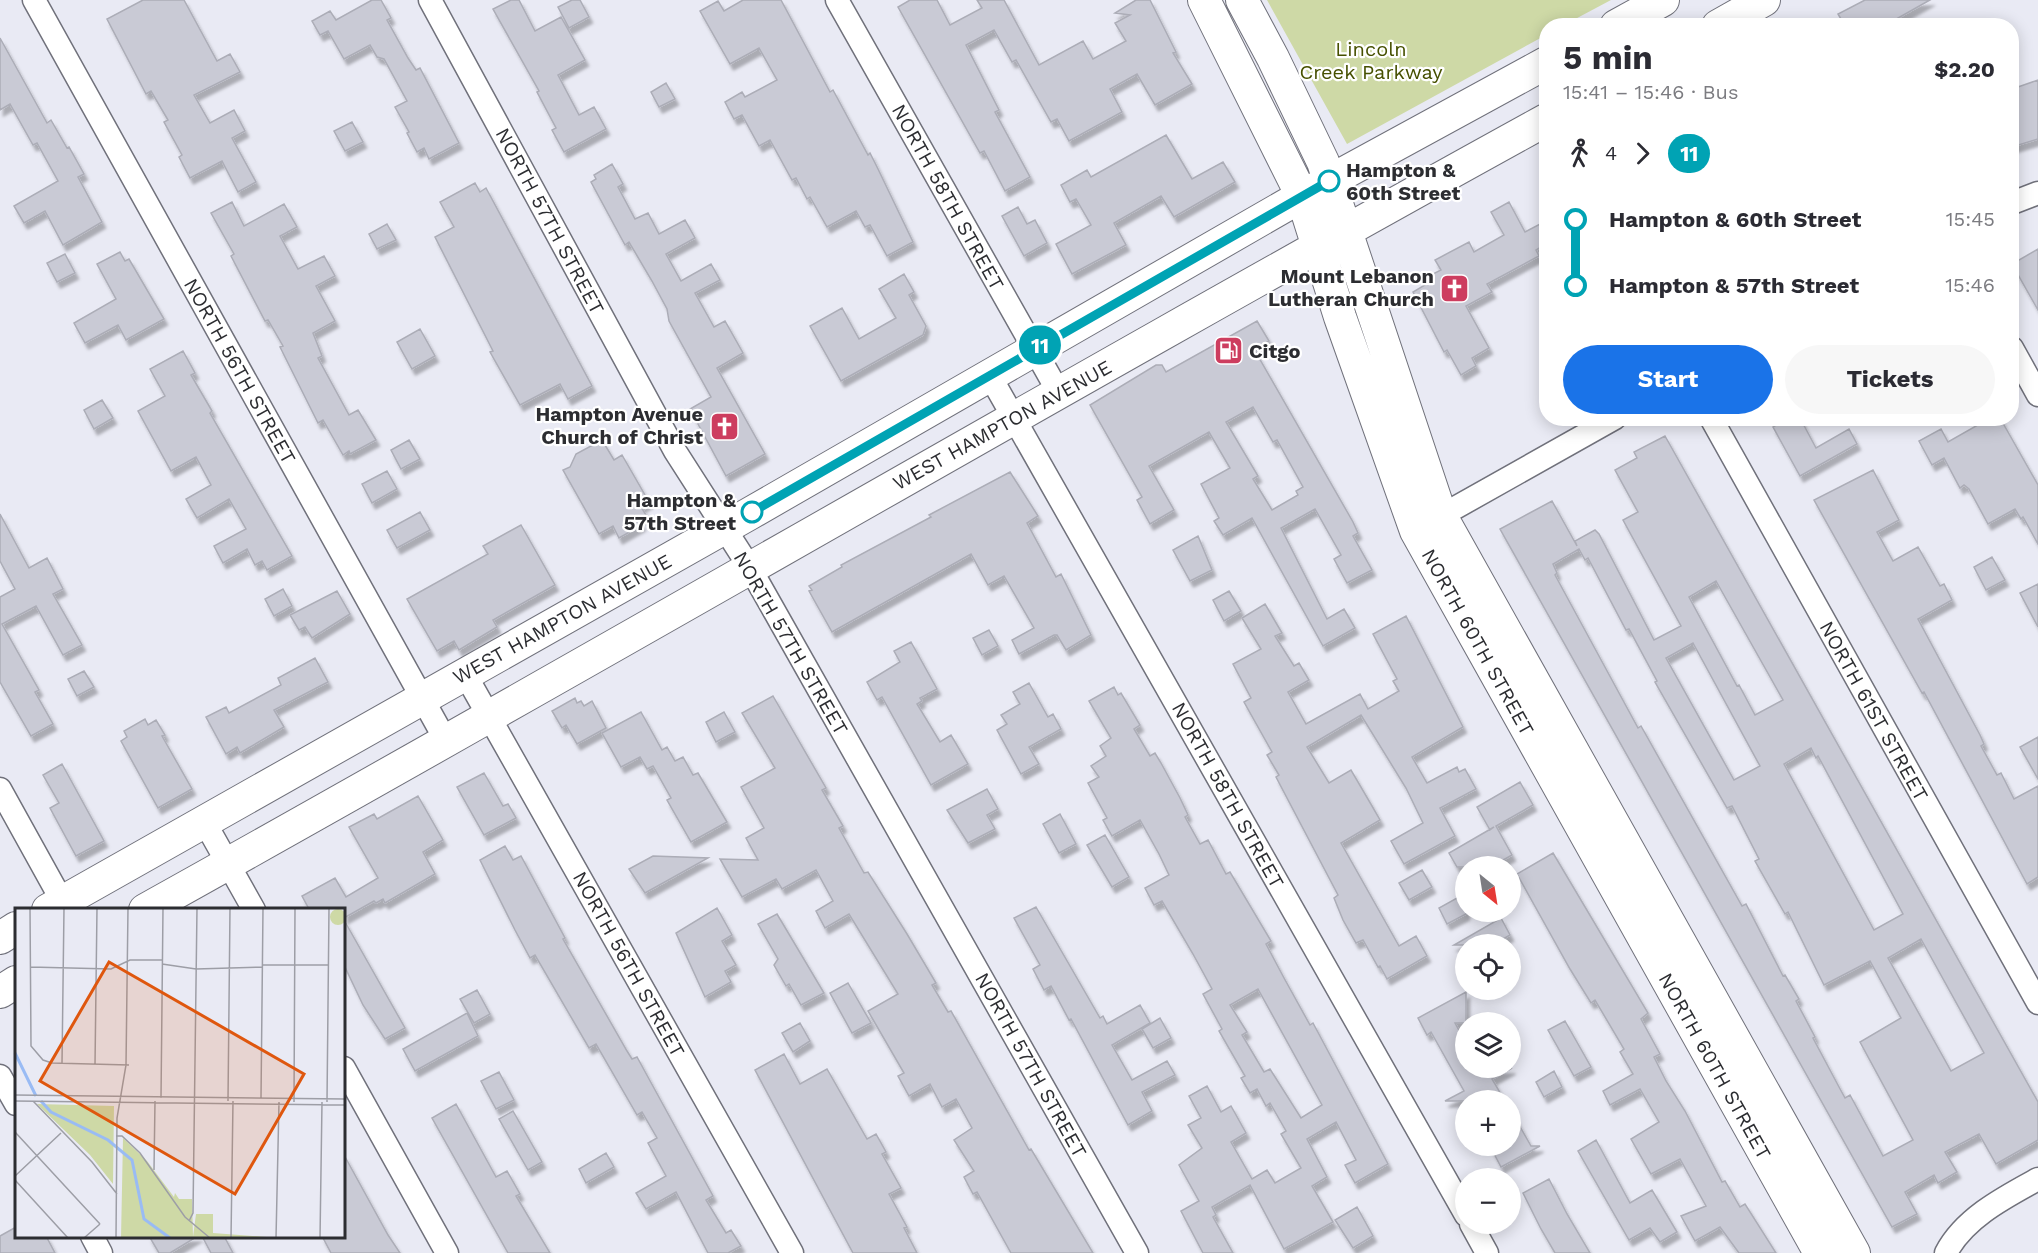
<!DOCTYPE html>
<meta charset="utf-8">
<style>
:root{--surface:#fff;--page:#f7f7f7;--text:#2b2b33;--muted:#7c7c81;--accent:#1a73e8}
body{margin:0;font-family:"Work Sans",sans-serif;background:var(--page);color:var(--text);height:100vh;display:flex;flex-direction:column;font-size:22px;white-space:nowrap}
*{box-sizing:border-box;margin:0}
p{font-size:20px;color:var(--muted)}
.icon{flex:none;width:33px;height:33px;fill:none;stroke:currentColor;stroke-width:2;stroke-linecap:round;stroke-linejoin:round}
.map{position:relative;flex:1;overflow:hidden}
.sheet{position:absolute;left:1539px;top:18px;width:480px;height:408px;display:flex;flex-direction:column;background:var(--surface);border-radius:24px;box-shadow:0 3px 15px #0003}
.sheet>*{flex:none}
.badge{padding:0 12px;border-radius:20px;font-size:21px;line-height:39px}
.needle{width:39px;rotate:150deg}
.fabs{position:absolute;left:1455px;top:856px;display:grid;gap:12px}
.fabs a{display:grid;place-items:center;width:66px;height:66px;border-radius:50%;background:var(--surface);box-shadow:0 3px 15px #0003;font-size:30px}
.map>.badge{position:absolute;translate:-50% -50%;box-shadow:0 0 0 3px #fff}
.legs{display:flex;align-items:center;gap:9px;height:66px;padding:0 24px;font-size:20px}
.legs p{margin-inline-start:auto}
.head{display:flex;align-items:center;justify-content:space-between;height:102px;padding:0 24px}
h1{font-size:33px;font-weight:700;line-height:45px}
.cta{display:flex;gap:12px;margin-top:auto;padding:12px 24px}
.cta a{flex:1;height:69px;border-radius:36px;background:var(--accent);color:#fff;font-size:24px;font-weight:700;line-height:69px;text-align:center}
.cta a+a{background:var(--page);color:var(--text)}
ul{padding:0 24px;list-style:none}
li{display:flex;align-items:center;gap:21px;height:66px;font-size:22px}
li i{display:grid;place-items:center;width:9px;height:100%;margin:0 8px;background:currentColor}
li i::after{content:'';width:15px;height:15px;margin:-8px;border:4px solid;border-radius:50%;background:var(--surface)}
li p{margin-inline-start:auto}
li:first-child i{background:linear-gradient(#0000 50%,currentColor 0)}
li:last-child i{background:linear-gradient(currentColor 50%,#0000 0)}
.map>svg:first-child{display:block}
</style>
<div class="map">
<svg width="2038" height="1253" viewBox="0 0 2038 1253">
<defs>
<filter id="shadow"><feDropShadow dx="3.5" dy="6" stdDeviation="1.5" flood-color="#0004"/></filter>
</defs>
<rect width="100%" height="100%" fill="#e9eaf4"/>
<path fill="#ced9a6" d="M1267,0H1611L1564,25L1546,26V35L1347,144Z"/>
<path fill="#c9cad5" stroke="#acadb7" stroke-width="1.5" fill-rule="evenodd" filter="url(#shadow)" d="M143,0H184L217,61L230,54L240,72L194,95L210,123L234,110L245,131L232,138L256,182L238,192L222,161L190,178L179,157L182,155L164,122L168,120L151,91L146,94L107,19Z
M372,0H381L391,18L387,20L408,58L416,70L420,68L459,143L429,159L424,148L417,152L407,133L409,132L395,107L407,101L384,59L377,57L370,45L344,59L328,31L320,35L312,21L330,11L336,20Z
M511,0H519L535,31L561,17L585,60L558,75L579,115L594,107L606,129L564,152L552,130L556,128L537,92L539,91L493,9Z
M572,0H580L589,17L569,28L558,7Z
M743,0H781L830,92L833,90L868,155L870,153L878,169L913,242L887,256L870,225L865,227L856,211L827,227L810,197L807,199L796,178L792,180L770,140L759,146L742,115L734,119L725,102L742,92L745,97L777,80L759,48L730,64L700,11L718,1L724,11Z
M910,0H937L950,25L982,8L977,0H1004L1039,65L1083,41L1093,59L1126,41L1115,23L1130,15L1115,13L1136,0H1150L1176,52L1173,53L1192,84L1155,105L1137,74L1110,89L1122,112L1069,141L1057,119L1051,122L1016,60L1012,62L994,30L966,45L999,110L995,112L1030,177L1005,191L984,151L980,153L898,7Z
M1865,0H1930L1884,26H1845L1838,14Z
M0,38L47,123L51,120L67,148L69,147L84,174L78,177L102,222L63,245L45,211L24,223L14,206L58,181L37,143L33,145L10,104L0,110Z
M2038,80V139L2012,147V89Z
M666,83L675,99L659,107L651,92Z
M352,122L363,142L345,151L334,131Z
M1166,135L1192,179L1223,162L1235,182L1174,217L1161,196L1114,223L1126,245L1072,274L1056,244L1091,225L1076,199L1070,202L1061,185L1087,170L1091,177Z
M612,164L623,184L618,187L635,219L648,213L659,234L685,220L695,238L666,254L681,281L711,264L720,280L695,293L714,327L725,321L743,353L717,368L765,454L726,476L690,409L711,397L669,321L667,309L652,281L629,242L625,245L591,182L596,179L594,175Z
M475,183L480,192L486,188L592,386L568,399L560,384L520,405L490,352L493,351L435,237L454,227L440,202Z
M232,202L244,226L284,204L297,227L280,236L298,269L324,256L335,276L316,286L335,321L313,333L322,356L318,358L349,415L358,410L376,440L350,454L349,451L343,455L323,420L318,423L280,347L283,346L268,320L265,321L231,256L234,254L211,213Z
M1509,202L1525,232L1542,223L1546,232V244L1536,250L1539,256L1487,284L1492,292L1466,306L1489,348L1472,358L1476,366L1461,375L1447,350L1444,352L1413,292L1430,282L1427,277L1441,270L1435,260L1469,242L1474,252L1504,235L1491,212Z
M1018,207L1027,224L1035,220L1047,243L1024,256L1002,216Z
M387,224L396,240L377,249L369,234Z
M2038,249V310L2012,264Z
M120,252L125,261L129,259L164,319L126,340L118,325L85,343L74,323L116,299L97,264Z
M65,254L75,273L57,282L47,263Z
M904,274L914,292L909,295L926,326L923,335L841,381L810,326L842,308L859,339L896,318L879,289Z
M1257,321L1269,341L1254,349L1353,522L1358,533L1353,536L1372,570L1347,583L1334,559L1341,555L1315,509L1281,528L1327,619L1344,609L1355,628L1323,646L1252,518L1223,535L1214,521L1219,518L1201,484L1230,468L1209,432L1149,466L1174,510L1150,524L1137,500L1142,497L1090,405L1156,365H1162L1166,372ZM1253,407L1273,442L1277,440L1303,487L1296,491L1298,495L1272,510L1253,479L1258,476L1226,422Z
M420,329L435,356L412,369L397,342Z
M183,351L195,373L191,375L212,411L210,413L292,556L267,570L262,561L255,565L247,549L223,563L214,546L246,529L229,499L197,518L186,499L211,485L196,457L171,471L138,411L165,396L150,369Z
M102,400L113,418L94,429L84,410Z
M1787,418H1800L1816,448L1849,429L1857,444L1800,476L1773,427Z
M1990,418H2000L2038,485V544L2023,517L2021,519L2015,509L1988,524L1969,489L1964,485L1960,488L1944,458L1932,465L1919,441L1941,429L1948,442Z
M1665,436L2038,1102V1140L1996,1164L1979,1134L1945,1152L1957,1172L1938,1183L1934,1175L1905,1192L1917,1214L1892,1227L1500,529L1552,501L1577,546L1575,541L1595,530L1599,534L1654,640L1681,626L1623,520L1638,512L1615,470L1637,458L1634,452ZM1579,549L1585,560L1588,558L1626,630L1629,629L1657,681L1655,682L1727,808L1732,806L1759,859L1755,861L1785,914L1788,912L1824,985L1870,961L1901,1018L1860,1042L1913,1140L1883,1156L1850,1095L1845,1098L1839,1087L1813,1038L1815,1037L1796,1001L1799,999L1785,975L1783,976L1746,904L1742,906L1641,726L1638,728L1555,575L1557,573L1553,564ZM1716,581L1783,700L1755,715L1739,685L1737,686L1689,597ZM1693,643L1760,766L1734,780L1666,658ZM1811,748L1816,758L1818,756L1903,914L1874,930L1784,764ZM1921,939L1984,1053L1951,1071L1888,958Z
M409,440L420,459L401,469L391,450Z
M602,440L614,460L622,455L649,502L641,507L646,515L639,519L642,525L619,538L613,526L599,534L563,470L570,467L576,454Z
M1873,470L1899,520L1877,532L1893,561L1918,547L1940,586L1944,584L1952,600L1918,619L1980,735L1984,744L1981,746L1997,775L2001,773L2014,799L2038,786V877L2027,884L1924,692L1922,693L1814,500Z
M387,471L397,489L372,503L362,484Z
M1010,472L1038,516L1027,523L1056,577L1061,574L1091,635L1066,650L1057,635H1054L1019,654L1012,640L1034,628L1004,576L988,585L971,554L832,632L809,591L812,590L809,586L842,567L841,565L931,517L929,515Z
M420,512L430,530L397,548L387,530Z
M0,514L29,568L47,558L63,589L53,594L82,645L63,655L36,606L2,624L39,690L35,692L53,724L31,736L0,682V597L15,589L0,561Z
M521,525L555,585L493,620L497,627L459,650L454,641L437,651L407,599L488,554L483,546Z
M1198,536L1212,570L1190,581L1173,550Z
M1992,557L2005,580L1986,590L1974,567Z
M2038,584V627L2020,593Z
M283,589L292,606L274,616L265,599Z
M337,591L350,614L312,638L305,627L299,630L290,615Z
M1229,591L1241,611L1224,621L1213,600Z
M1265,604L1282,633L1275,636L1294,666L1299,663L1309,680L1288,692L1306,724L1360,694L1368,709L1399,691L1393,681L1397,679L1373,634L1406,616L1463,727L1412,757L1427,783L1457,767L1459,772L1465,769L1476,789L1440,808L1455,836L1404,864L1391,841L1423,823L1406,788L1361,715L1307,747L1329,783L1351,770L1372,806L1380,820L1341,843L1399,946L1416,936L1427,956L1387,979L1380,966L1378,967L1363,940L1356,943L1343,920L1334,898L1338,895L1276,777L1279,775L1267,755L1272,752L1244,702L1251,698L1233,664L1261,649L1242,618Z
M989,630L998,646L982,655L973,638Z
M911,642L937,689L920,698L922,701L917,704L940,742L951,735L968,764L931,785L882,697L877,700L867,682L900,662L894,651Z
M315,658L328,682L274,710L284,727L240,753L237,747L226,754L206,717L226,707L229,713L281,685L278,678Z
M84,671L94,687L77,696L68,679Z
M1029,683L1048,717L1053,714L1061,729L1029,747L1039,764L1021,774L997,730L1007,724L1001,715L1020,704L1013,692Z
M1114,687L1118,695L1121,693L1140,725L1134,729L1150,756L1155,753L1161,763L1180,798L1188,815L1185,817L1200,844L1208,840L1226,874L1230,872L1271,941L1266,944L1284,978L1310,1025L1313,1023L1388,1164L1355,1183L1345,1165L1356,1160L1336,1122L1307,1139L1327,1177L1312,1186L1333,1222L1284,1249L1250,1185L1212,1207L1216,1215L1213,1217L1233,1253H1203L1181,1211L1199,1201L1179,1165L1202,1148L1188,1125L1201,1118L1189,1096L1207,1086L1221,1112L1231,1106L1246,1133L1231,1142L1252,1179L1267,1170L1275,1183L1301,1168L1281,1134L1286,1131L1270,1103L1266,1106L1257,1089L1250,1093L1241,1078L1245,1076L1219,1031L1222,1029L1203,994L1212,989L1193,954L1162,901L1154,905L1145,888L1169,875L1159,854L1140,820L1112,836L1103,820L1107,818L1088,783L1099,777L1091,766L1106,756L1100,746L1111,738L1089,701ZM1258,989L1322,1105L1301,1118L1270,1069L1264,1072L1242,1035L1247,1032L1230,1005Z
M773,696L826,788L822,790L843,826L839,828L864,873L868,872L907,934L936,983L932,985L948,1012L951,1011L1029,1150L1031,1149L1093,1253H1011L977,1192L973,1194L964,1177L974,1171L954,1140L972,1128L956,1099L942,1107L930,1084L909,1096L898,1076L904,1073L868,1011L898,994L849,914L825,928L816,911L833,901L816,870L782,889L776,879L742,897L720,859L758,860L746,838L764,828L741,787L775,768L742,713Z
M575,698L577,703L581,701L584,706L592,701L606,728L577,744L566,725L562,728L552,711Z
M641,712L662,750L667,747L675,761L683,757L693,775L698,773L727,822L691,842L667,800L671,798L653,766L647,769L640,757L621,767L602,733Z
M724,712L735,732L716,742L706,722Z
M145,719L148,725L156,720L165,735L162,736L192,789L158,808L121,741L127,737L124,731Z
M2038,737V779L2020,747Z
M62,764L104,841L76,856L50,808L59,803L43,775Z
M484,773L503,806L508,804L516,818L484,835L457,787Z
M1520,782L1533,805L1496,826L1512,855L1491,867H1457L1449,853L1494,827L1490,830L1477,807Z
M987,789L998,809L987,815L995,829L968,843L947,810Z
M418,796L443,840L423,852L435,874L385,903L383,899L376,903L374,901L344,918V909H309L302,896L335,878L346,897L378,878L349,827L374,814L377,819Z
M1060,814L1076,844L1059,853L1043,824Z
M1105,835L1129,877L1112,887L1087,845Z
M505,846L513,860L521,856L565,938L563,939L627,1051L632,1059L637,1057L649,1079L713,1196L706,1200L726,1233L731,1230L741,1246L728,1253H708L676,1192L646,1209L636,1193L666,1176L648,1143L657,1138L642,1112L637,1115L596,1044L589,1048L535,955L530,958L515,930L480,860Z
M1553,853L1648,1013L1641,1019L1660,1054L1654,1057L1666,1081L1685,1111L1722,1182L1725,1181L1740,1207L1745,1204L1776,1253H1739L1720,1227L1695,1241L1681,1216L1706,1206L1680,1159L1651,1174L1631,1139L1659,1122L1640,1089L1610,1105L1603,1091L1633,1074L1620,1052L1624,1049L1595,1000L1591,1003L1570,969L1517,874Z
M653,856L708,858L645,893L629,869Z
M1422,870L1432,887L1409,900L1399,883Z
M1466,893V914L1447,924L1439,908Z
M1036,907L1100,1018L1103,1016L1107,1024L1140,1005L1150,1023L1112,1045L1132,1080L1167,1061L1175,1075L1142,1092L1152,1111L1128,1125L1071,1019L1069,1020L1051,986L1044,990L1033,969L1040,965L1014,918Z
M717,908L732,935L722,941L736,965L725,971L731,982L705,997L676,933Z
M777,914L824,993L801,1005L789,984L786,986L774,965L778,959L758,924Z
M1501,918L1510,935L1493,945H1454Z
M344,920L405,1028L385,1039L363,1005L344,965Z
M848,983L871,1023L852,1033L830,993Z
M477,990L490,1014L474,1023L460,999Z
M1466,992V1023H1455L1466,1043V1068H1512L1492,1079L1505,1101H1445L1464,1091L1431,1032L1427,1035L1418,1018Z
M467,1013L478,1036L415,1071L403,1049Z
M1160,1018L1171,1038L1153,1048L1142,1029Z
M1565,1021L1591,1067L1574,1076L1548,1030Z
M800,1023L810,1041L793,1052L782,1033Z
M784,1054L800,1084L827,1069L867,1139L876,1134L886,1152L882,1154L901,1188L889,1194L907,1227L904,1228L917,1253H853L755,1070Z
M1554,1071L1562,1087L1544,1097L1536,1082Z
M499,1072L514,1100L496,1109L481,1081Z
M456,1104L496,1177L507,1171L520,1194L516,1196L550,1253H508L432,1118Z
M1510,1109L1531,1146H1540L1501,1167L1490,1146H1510Z
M513,1111L542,1162L528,1170L499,1119Z
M1596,1140L1630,1203L1652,1190L1677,1232L1660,1242L1650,1228L1629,1240L1578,1151Z
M606,1153L614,1167L586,1183L579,1169Z
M344,1155L388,1235L400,1253H331L322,1236H344Z
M1549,1179L1567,1214L1590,1253H1555L1541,1229L1523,1193Z
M1357,1207L1373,1236L1353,1248L1335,1220Z
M16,1227V1236H46L55,1253H0V1236Z
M149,1236H198L170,1253H159Z
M202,1236H224L233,1253H211Z"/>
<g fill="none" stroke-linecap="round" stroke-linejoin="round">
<defs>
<path id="minor" d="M34,0L446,741
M430,0L675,451L750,568L1137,1253
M837,0L1059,393
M2012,203L2038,193
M2012,348L2038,395
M990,376L1466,1215
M1711,418L2038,1003
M1430,522L1615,418
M465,674L792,1253
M0,789L67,910
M204,821L254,910
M344,1068L447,1253
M0,1076L16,1104
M1471,1224L1487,1253
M92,1236L101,1253
M1946,1253C1964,1218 2005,1197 2038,1179"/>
<path id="secondary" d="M1204,0L1302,196L1340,317L1416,531L1820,1253
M1242,0L1273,58L1323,162L1441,516L1854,1253
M1616,26L1663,0
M1718,26L1764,0
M48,910L749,514L1302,196L1546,63
M145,910C614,649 1077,378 1546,120
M0,938L16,928
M0,992L16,982"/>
</defs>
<use href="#minor" stroke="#70717b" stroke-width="25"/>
<use href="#secondary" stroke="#70717b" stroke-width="34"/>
<use href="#minor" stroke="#fff" stroke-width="22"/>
<use href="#secondary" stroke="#fff" stroke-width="32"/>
</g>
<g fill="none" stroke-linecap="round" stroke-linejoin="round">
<defs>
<path id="line-1" d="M752,512L1329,181"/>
</defs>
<use href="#line-1" stroke="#fff" stroke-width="14"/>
<use href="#line-1" stroke="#00a3b4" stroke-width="9"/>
</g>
<defs>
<symbol id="church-square" viewBox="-11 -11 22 22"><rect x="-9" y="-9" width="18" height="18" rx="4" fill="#cd3d5f" stroke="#fff"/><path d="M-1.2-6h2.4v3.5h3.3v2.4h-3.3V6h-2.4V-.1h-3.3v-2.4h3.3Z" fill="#fff"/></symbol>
<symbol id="fuel-square" viewBox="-11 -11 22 22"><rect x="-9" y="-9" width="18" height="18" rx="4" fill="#cd3d5f" stroke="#fff"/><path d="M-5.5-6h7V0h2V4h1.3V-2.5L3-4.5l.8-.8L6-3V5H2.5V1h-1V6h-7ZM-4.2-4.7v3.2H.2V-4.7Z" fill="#fff"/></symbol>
</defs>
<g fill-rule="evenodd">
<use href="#church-square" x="1438" y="272" width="33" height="33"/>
<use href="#fuel-square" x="1212" y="334" width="33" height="33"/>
<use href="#church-square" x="708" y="410" width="33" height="33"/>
</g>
<g fill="#fff" stroke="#00a3b4" stroke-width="3">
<circle cx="1329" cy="181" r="10"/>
<circle cx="752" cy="512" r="10"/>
</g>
<g text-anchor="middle" stroke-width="4.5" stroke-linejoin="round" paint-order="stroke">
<g font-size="20" fill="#465000" stroke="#fff">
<text x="1371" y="56">Lincoln<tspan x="1371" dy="23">Creek Parkway</tspan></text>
</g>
<g font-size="20" font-weight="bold" fill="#2c2d31" stroke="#fff" text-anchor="start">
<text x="1346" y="177">Hampton &amp;<tspan x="1346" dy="23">60th Street</tspan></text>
<text x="736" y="507" text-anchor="end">Hampton &amp;<tspan x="736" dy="23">57th Street</tspan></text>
</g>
<g font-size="20" fill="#2c2d31" stroke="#fff">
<text transform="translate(948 197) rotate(61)" y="7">NORTH 58TH STREET</text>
<text transform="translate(550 221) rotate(62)" y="7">NORTH 57TH STREET</text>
<text transform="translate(240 371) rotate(61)" y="7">NORTH 56TH STREET</text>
<text transform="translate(1002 425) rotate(-29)" y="7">WEST HAMPTON AVENUE</text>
<text transform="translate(562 619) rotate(-29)" y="7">WEST HAMPTON AVENUE</text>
<text transform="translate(1478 642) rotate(61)" y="7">NORTH 60TH STREET</text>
<text transform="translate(791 643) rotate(60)" y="7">NORTH 57TH STREET</text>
<text transform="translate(1874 711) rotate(61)" y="7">NORTH 61ST STREET</text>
<text transform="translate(1228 795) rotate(61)" y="7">NORTH 58TH STREET</text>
<text transform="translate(629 964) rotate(61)" y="7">NORTH 56TH STREET</text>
<text transform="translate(1031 1065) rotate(61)" y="7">NORTH 57TH STREET</text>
<text transform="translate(1715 1066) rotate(61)" y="7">NORTH 60TH STREET</text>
</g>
<g font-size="20" font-weight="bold" fill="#2c2d31" stroke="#fff" text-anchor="end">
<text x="1434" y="283">Mount Lebanon<tspan x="1434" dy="23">Lutheran Church</tspan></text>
<text x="1249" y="358" text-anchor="start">Citgo</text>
<text x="703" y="421">Hampton Avenue<tspan x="703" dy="23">Church of Christ</tspan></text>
</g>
</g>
<g transform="translate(15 908)">
<rect width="330" height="330" fill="#e9eaf4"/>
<path d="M315 9a8 8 0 1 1 16 0a8 8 0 1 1-16 0ZM22,196L99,198L98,276L75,247ZM108,230L132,253L159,289L160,285L164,291H177L178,329L181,306H198V325L264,330H106Z" fill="#ced9a6"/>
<path fill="none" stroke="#99bbf4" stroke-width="3" d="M0,145L21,188M26,193L36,204L93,232L117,252L129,311L155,330"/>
<path fill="none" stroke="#9d9ea6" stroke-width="1.5" d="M15,0L16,138L28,152L37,155L114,157M147,56L181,61L247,59M247,57H313M15,59L96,61L115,52H147M47,156L49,0M80,157L82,0M0,187L330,191M146,190L148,0M246,190L248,0M0,193L330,197M18,193L77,254L102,286M213,193L215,0M279,194L280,0M312,194L314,0M0,224L85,316M101,228H107L125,245L170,309L195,330M139,262L140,193M0,268L46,225M0,272L53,330M174,313L178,305L182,0M69,330L85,316M101,330L102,210L111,157L113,0M216,330L218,193M261,330L264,194M305,330L307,194"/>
<path fill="#df570e" fill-opacity="0.15" stroke="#df570e" stroke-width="3" d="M94,54L289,166L220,286L25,173Z"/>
<rect width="330" height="330" fill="none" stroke="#2c2d31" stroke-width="3"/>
</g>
</svg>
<div class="fabs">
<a><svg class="needle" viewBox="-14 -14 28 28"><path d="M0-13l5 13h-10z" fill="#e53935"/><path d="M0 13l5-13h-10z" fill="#7c7c81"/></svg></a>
<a><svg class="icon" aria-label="locate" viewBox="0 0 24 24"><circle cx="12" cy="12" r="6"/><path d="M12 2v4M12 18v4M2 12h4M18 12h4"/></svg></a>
<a><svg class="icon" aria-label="layers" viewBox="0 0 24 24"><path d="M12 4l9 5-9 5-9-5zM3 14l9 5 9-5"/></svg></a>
<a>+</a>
<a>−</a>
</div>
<b class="badge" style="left:1040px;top:345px;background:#00a3b4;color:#fff">11</b>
<section class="sheet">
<div class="head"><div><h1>5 min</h1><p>15:41 – 15:46 · Bus</p></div><b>$2.20</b></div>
<div class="legs"><svg class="icon" aria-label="walk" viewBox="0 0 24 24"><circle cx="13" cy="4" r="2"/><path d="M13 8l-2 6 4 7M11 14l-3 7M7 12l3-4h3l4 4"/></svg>4<svg class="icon" aria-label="forward" viewBox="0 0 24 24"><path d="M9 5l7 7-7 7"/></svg><b class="badge" style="background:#00a3b4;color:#fff">11</b></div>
<ul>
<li><i style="color:#00a3b4"></i><b>Hampton &amp; 60th Street</b><p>15:45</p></li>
<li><i style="color:#00a3b4"></i><b>Hampton &amp; 57th Street</b><p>15:46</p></li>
</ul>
<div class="cta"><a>Start</a><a>Tickets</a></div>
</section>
</div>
